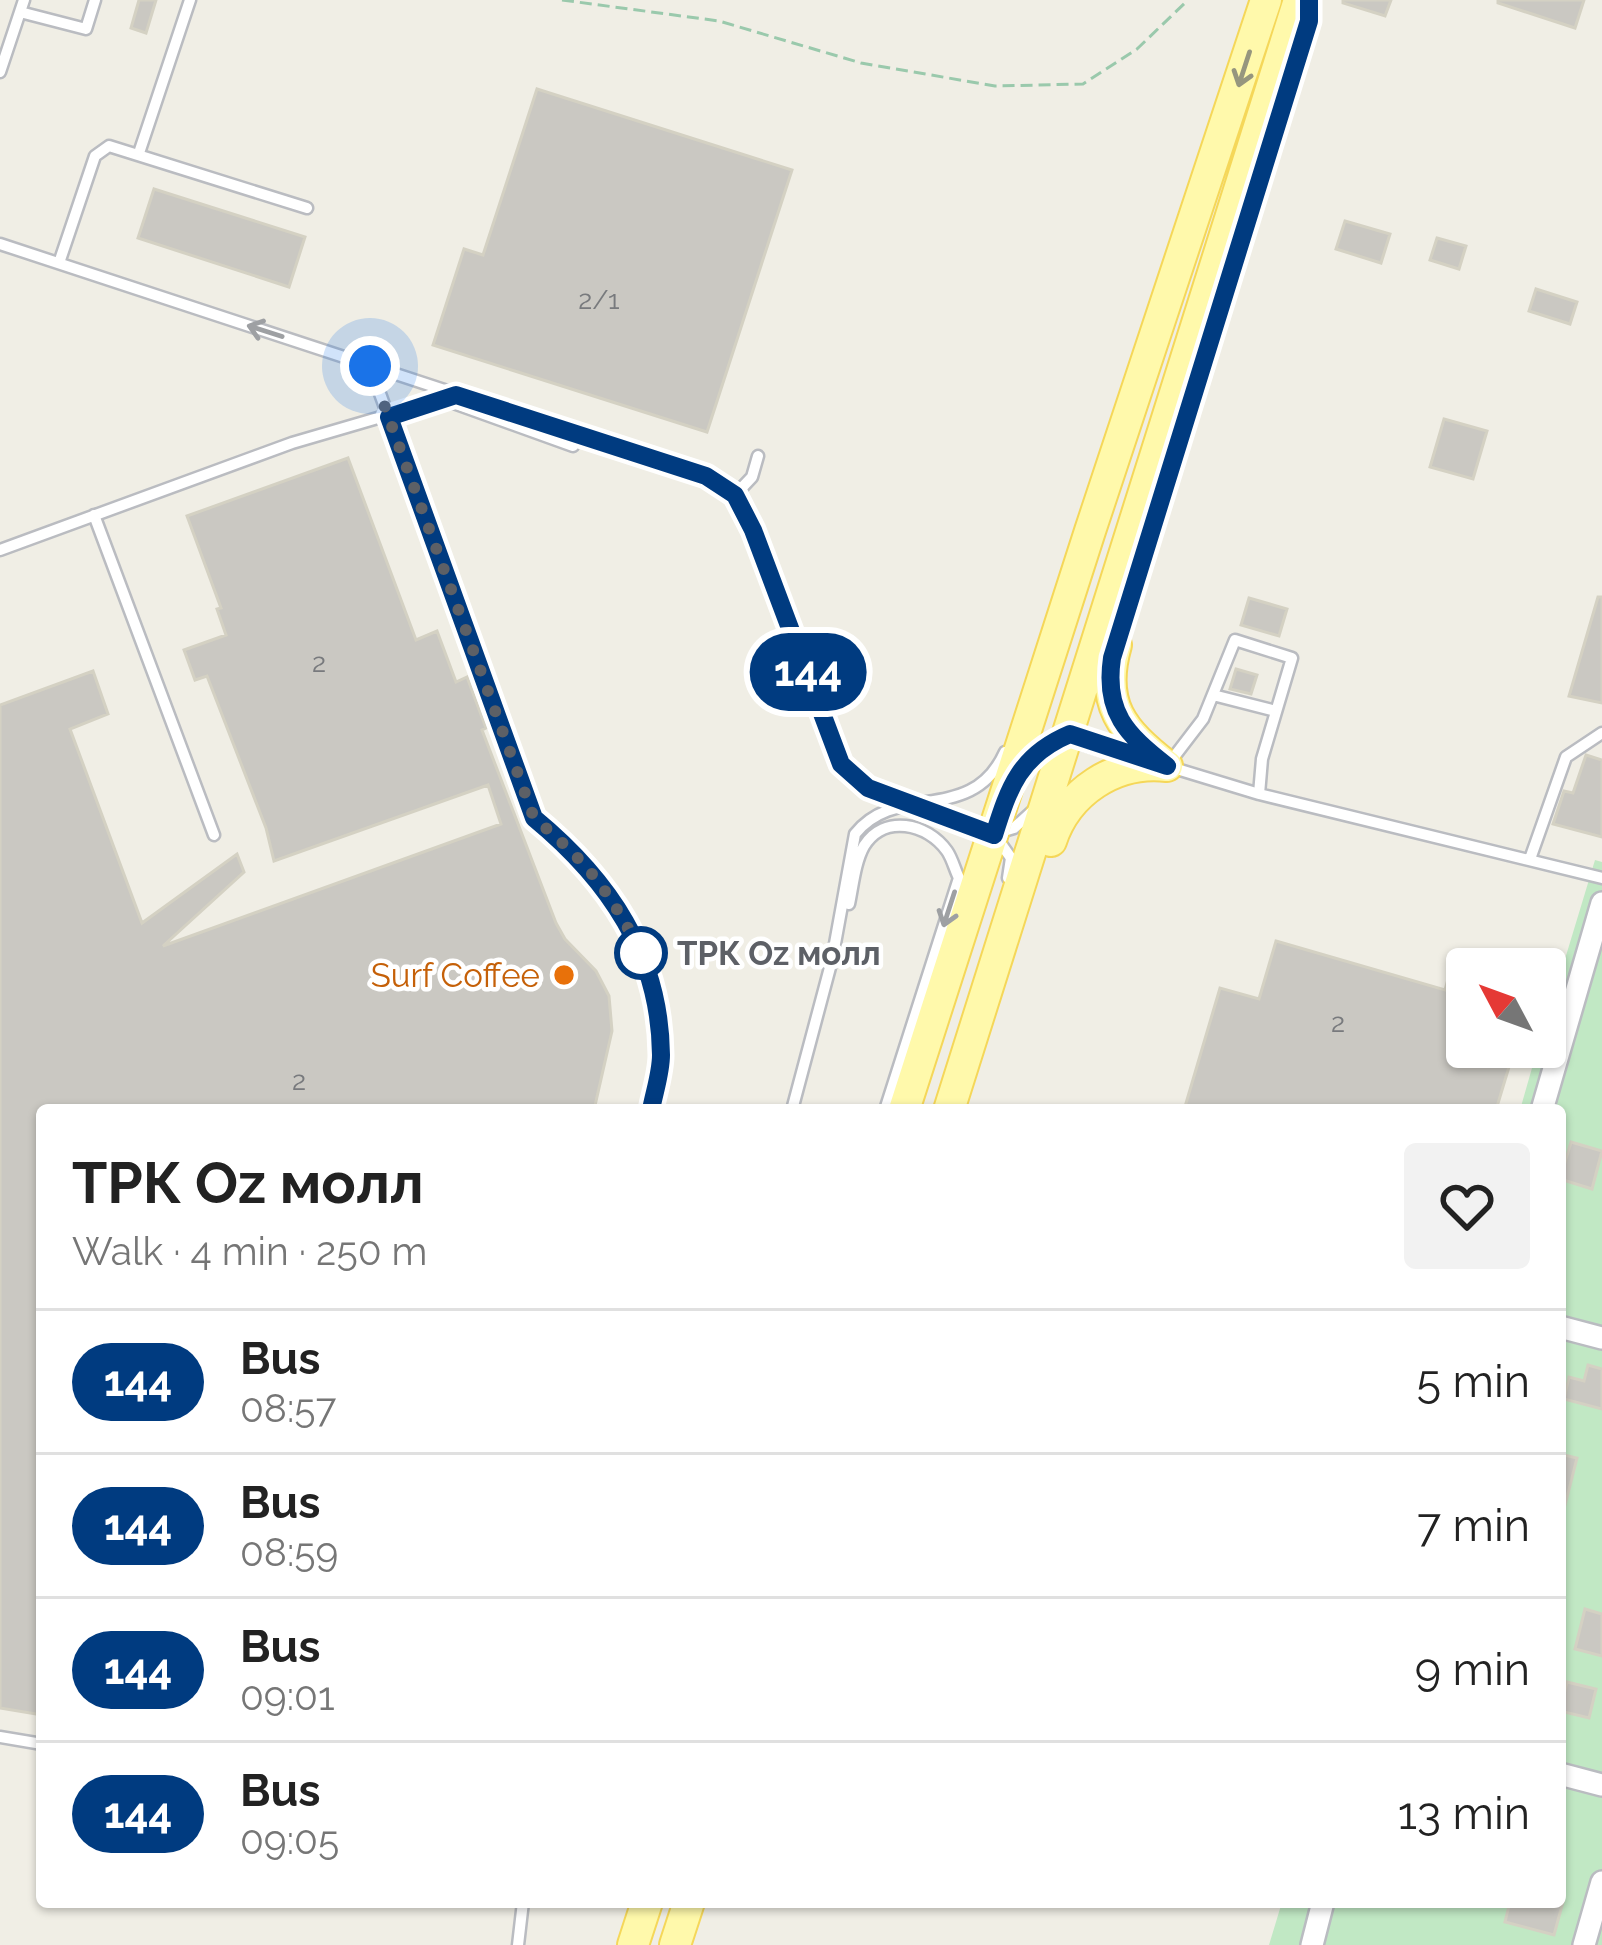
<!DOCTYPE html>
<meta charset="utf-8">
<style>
:root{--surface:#fff;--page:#f2f2f2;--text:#222;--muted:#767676;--line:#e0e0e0}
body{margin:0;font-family:Raleway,sans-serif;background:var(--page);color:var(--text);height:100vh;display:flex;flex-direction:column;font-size:45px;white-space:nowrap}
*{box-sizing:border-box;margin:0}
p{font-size:39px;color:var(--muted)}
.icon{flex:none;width:66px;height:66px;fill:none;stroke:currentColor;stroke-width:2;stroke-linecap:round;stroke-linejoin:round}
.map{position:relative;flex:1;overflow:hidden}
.side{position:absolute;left:36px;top:1104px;width:1530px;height:804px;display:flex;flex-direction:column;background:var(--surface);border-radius:12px;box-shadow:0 3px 9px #0004}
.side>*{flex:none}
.badge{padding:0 24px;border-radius:39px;font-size:42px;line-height:78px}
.needle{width:78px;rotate:311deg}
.buttons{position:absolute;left:1446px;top:948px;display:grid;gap:24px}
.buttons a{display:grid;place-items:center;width:120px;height:120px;border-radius:12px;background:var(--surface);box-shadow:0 3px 9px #0004;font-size:60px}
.you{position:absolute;width:60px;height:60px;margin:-30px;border:9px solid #fff;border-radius:50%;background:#1a73e8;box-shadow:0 0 0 18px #1a73e833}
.map>.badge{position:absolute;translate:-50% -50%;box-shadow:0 0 0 6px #fff}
.round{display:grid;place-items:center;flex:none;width:126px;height:126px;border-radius:12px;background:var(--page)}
.overview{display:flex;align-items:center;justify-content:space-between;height:204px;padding:0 36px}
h1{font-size:57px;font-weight:700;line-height:90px}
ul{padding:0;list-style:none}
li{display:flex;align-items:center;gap:36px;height:144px;padding:0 36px;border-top:3px solid var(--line)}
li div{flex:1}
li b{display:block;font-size:45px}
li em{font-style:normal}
li .badge{min-width:132px;font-weight:700;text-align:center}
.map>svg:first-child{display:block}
</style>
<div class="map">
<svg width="1602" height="1945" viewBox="0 0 1602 1945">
<rect width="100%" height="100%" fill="#f0eee5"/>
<path fill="#c1e8c4" d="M1595,860L1602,862V1945H1269L1282,1902H1560V1110H1520L1538,1047H1545V1025Z"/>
<path fill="#cac8c2" stroke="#d4d1c3" stroke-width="3" d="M139,0H156L146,33L131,28Z
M1343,0H1391L1385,16L1343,3Z
M1498,0H1584L1575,28L1498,3Z
M537,89L792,170L707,432L433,345L464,249L483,255Z
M154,189L305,237L289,287L138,238Z
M1345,221L1390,234L1381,263L1336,249Z
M1437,238L1466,246L1459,269L1430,260Z
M1536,289L1577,302L1570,324L1529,311Z
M1444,419L1487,431L1473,479L1430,467Z
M348,458L416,640L437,631L456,682L467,677L486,728L482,730L556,923L565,939L596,971L609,996L612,1031L594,1110H42V1715L0,1708V705L93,671L108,714L70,729L142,923L237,854L244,872L163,946L501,824L488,785L274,861L266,828L207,676L195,680L184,650L226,635L217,609L221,608L187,516Z
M1598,597H1602V703L1569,696Z
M1249,598L1287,609L1279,636L1241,625Z
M1236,669L1257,675L1251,694L1230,689Z
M1586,755L1602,760V837L1553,824L1564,791L1573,793Z
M1276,941L1445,990L1455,955L1467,958V1047H1515L1496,1110H1184L1220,988L1259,999Z
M1571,1142L1602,1151L1592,1189L1560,1179Z
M1588,1365L1602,1369V1409L1564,1399L1569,1377L1584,1381Z
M1560,1454L1577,1458L1565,1505H1560Z
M1585,1609L1602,1614V1656L1575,1649Z
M1567,1682L1596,1689L1589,1718L1560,1711Z
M1510,1902H1563L1554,1935L1505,1922Z"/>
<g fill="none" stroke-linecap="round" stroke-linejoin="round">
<defs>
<path id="service" d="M20,12L86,29L95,0
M0,72L24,0
M139,153L190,0
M0,244L706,476L735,495L753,530L841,764L868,788L994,834L1011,858L1008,878
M59,263L95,156L109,146L307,208
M370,366L534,818C609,880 660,954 661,1055C661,1073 654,1093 651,1110
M445,400L573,446
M735,495L752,477L758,456
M94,515L214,835
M0,550L292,443L453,396
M1213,695L1276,711
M1259,794L1262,759L1292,658L1235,640L1203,719L1167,766L1259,794L1602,878
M997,833L1014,828L1036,808
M1530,859L1566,757L1602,733
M849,904C853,885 855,862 864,846C884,814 927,823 947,851C952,858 955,870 959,878L885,1110
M792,1110L832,960L855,834C897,781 972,826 1005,752
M0,1737L42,1744
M518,1945L523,1902"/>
<path id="minor" d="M1069,734L1155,762
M1542,1110L1602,903
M1560,1327L1602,1338
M1560,1774L1602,1785
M1312,1945L1323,1902
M1584,1945L1602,1882"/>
<path id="primary" d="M1116,645C1099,704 1122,731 1167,766
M1051,841C1067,792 1115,760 1167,766
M904,1110L1090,531L1266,0
M949,1110L1299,0
M633,1945L647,1902
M675,1945L689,1902"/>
</defs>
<use href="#service" stroke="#babcc1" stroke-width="15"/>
<use href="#minor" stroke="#babcc1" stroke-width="26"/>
<use href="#primary" stroke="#f5d759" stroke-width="34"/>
<path stroke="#9ac9ac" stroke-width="3" stroke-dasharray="12 6" stroke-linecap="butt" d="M562,0L719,21L861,63L995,86L1083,84L1137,49L1188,0"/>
<use href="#service" stroke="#fff" stroke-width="10"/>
<use href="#minor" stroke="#fff" stroke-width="21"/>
<use href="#primary" stroke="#fff9ab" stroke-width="30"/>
</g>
<defs><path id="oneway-shaft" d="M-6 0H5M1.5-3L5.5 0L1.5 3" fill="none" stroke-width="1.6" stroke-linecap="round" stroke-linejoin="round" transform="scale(3)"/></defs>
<use stroke="#96967e" href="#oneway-shaft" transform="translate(1244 69) rotate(108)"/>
<g stroke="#9ea0a3">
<use href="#oneway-shaft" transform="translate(265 331) rotate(-162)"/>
<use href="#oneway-shaft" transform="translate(949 909) rotate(108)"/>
</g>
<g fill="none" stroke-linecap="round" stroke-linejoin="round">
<defs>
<path id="line" d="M651,1110C654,1093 661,1073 661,1055C660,954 609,880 534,818L389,417L456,395L706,476L735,495L753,530L841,764L868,788L994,835C1009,787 1020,755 1070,734L1167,766C1126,734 1104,712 1112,658L1309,21V0"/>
</defs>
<use href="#line" stroke="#fff" stroke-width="27"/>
<use href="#line" stroke="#003b80" stroke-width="18"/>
<path stroke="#5d6066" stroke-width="12" stroke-dasharray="0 21.6" d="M370,366L534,818C588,863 609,890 641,953"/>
</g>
<circle fill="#fff" stroke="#003b80" stroke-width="6" cx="641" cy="953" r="24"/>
<circle fill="#e8710a" stroke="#fff" stroke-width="4.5" cx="564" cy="975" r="12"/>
<g text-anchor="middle" stroke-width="9" stroke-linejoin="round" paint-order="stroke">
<g font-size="27" fill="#787a7d">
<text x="599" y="309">2/1</text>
<text x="319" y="672">2</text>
<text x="1338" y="1032">2</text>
<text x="299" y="1090">2</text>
</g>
<g font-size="33" font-weight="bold" fill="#5d6066" stroke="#fff" text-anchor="start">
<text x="677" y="965">ТРК Oz молл</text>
</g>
<g font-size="33" fill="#c56008" stroke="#fff" text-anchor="end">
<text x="540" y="987">Surf Coffee</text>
</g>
</g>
</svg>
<div class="buttons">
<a><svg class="needle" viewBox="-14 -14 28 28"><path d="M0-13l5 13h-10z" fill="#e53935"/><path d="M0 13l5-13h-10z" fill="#767676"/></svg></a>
</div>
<div class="you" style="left:370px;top:366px"></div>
<b class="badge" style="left:808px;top:672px;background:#003b80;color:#fff">144</b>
<section class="side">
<div class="overview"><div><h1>ТРК Oz молл</h1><p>Walk · 4 min · 250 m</p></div><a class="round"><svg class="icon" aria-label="heart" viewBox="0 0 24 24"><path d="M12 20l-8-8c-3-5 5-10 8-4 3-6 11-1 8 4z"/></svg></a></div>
<ul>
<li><span class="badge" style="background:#003b80;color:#fff">144</span><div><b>Bus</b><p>08:57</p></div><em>5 min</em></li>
<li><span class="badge" style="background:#003b80;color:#fff">144</span><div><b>Bus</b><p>08:59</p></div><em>7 min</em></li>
<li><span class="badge" style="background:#003b80;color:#fff">144</span><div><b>Bus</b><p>09:01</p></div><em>9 min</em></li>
<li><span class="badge" style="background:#003b80;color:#fff">144</span><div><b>Bus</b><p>09:05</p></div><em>13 min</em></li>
</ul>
</section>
</div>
